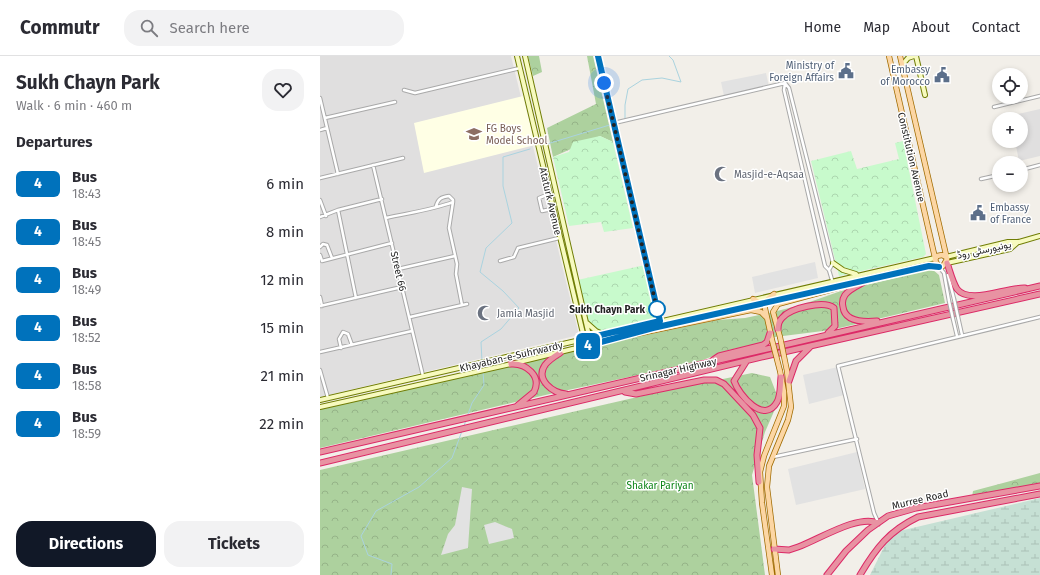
<!DOCTYPE html>
<meta charset="utf-8">
<style>
:root{--surface:#fff;--page:#f2f2f3;--text:#2b2b33;--muted:#7c7c81;--line:#e1e1e2;--accent:#111827}
body{margin:0;font-family:"Fira Sans",Vazirmatn,sans-serif;background:var(--page);color:var(--text);height:100vh;display:flex;flex-direction:column;font-size:15px;white-space:nowrap}
*{box-sizing:border-box;margin:0}
p{font-size:13px;color:var(--muted)}
.icon{flex:none;width:22px;height:22px;fill:none;stroke:currentColor;stroke-width:2;stroke-linecap:round;stroke-linejoin:round}
.map{position:relative;flex:1;overflow:hidden}
.panel{display:flex;flex-direction:column;background:var(--surface);width:320px}
.panel>*{flex:none}
.badge{padding:0 8px;border-radius:6px;font-size:14px;line-height:26px}
.controls{position:absolute;left:672px;top:12px;display:grid;gap:8px}
.controls a{display:grid;place-items:center;width:36px;height:36px;border-radius:50%;background:var(--surface);box-shadow:0 2px 6px #0003;font-size:20px}
.you{position:absolute;width:20px;height:20px;margin:-10px;border:3px solid #fff;border-radius:50%;background:#1a73e8;box-shadow:0 0 0 6px #1a73e833}
.map>.badge{position:absolute;translate:-50% -50%;box-shadow:0 0 0 2px #fff}
h2{padding:0 16px;font-size:15px;line-height:36px}
.round{display:grid;place-items:center;flex:none;width:42px;height:42px;border-radius:16px;background:var(--page)}
.head{display:flex;align-items:center;justify-content:space-between;height:68px;padding:0 16px}
h1{font-size:19px;font-weight:700;line-height:30px}
.button{display:flex;gap:8px;margin-top:auto;padding:8px 16px}
.button a{flex:1;height:46px;border-radius:16px;background:var(--accent);color:#fff;font-size:16px;font-weight:700;line-height:46px;text-align:center}
.button a+a{background:var(--page);color:var(--text)}
ul{padding:0;list-style:none}
li{display:flex;align-items:center;gap:12px;height:48px;padding:0 16px}
li div{flex:1}
li b{display:block;font-size:15px}
li em{font-style:normal}
li .badge{min-width:44px;font-weight:700;text-align:center}
header{display:flex;align-items:center;gap:24px;box-sizing:border-box;height:56px;padding:0 20px;background:var(--surface);border-bottom:1px solid var(--line)}
header strong{font-size:19px}
nav{display:flex;gap:22px;margin-inline-start:auto;font-size:14px}
.search{width:280px;height:36px;background:var(--page);display:flex;align-items:center;gap:10px;box-sizing:border-box;padding:0 14px;border-radius:16px;color:var(--muted);font-size:15px}
main{display:flex;flex:1;min-height:0}
.map>svg:first-child{display:block}
</style>
<header>
<strong>Commutr</strong>
<div class="search"><svg class="icon" aria-label="search" viewBox="0 0 24 24"><circle cx="10" cy="10" r="6"/><path d="M15 15l6 6"/></svg>Search here</div>
<nav><a>Home</a><a>Map</a><a>About</a><a>Contact</a></nav>
</header>
<main>
<section class="panel">
<div class="head"><div><h1>Sukh Chayn Park</h1><p>Walk · 6 min · 460 m</p></div><a class="round"><svg class="icon" aria-label="heart" viewBox="0 0 24 24"><path d="M12 20l-8-8c-3-5 5-10 8-4 3-6 11-1 8 4z"/></svg></a></div>
<h2>Departures</h2>
<ul>
<li><span class="badge" style="background:#0072bc;color:#fff">4</span><div><b>Bus</b><p>18:43</p></div><em>6 min</em></li>
<li><span class="badge" style="background:#0072bc;color:#fff">4</span><div><b>Bus</b><p>18:45</p></div><em>8 min</em></li>
<li><span class="badge" style="background:#0072bc;color:#fff">4</span><div><b>Bus</b><p>18:49</p></div><em>12 min</em></li>
<li><span class="badge" style="background:#0072bc;color:#fff">4</span><div><b>Bus</b><p>18:52</p></div><em>15 min</em></li>
<li><span class="badge" style="background:#0072bc;color:#fff">4</span><div><b>Bus</b><p>18:58</p></div><em>21 min</em></li>
<li><span class="badge" style="background:#0072bc;color:#fff">4</span><div><b>Bus</b><p>18:59</p></div><em>22 min</em></li>
</ul>
<div class="button"><a>Directions</a><a>Tickets</a></div>
</section>
<div class="map">
<svg width="720" height="519" viewBox="0 0 720 519">
<defs>
<pattern id="forest-crowns" width="20" height="18" patternUnits="userSpaceOnUse"><rect width="20" height="18" fill="#add19e"/><path d="M2 6a3 3 0 1 1 6 0M12 15a3 3 0 1 1 6 0" fill="none" stroke="#95b388"/></pattern>
<pattern id="wetland-marsh" width="20" height="14" patternUnits="userSpaceOnUse"><rect width="20" height="14" fill="#c6e0d4"/><path d="M1 5h8M5 5V1M11 12h8M15 12V8" fill="none" stroke="#aac0b6"/></pattern>
<pattern id="park-crowns" width="20" height="18" patternUnits="userSpaceOnUse"><rect width="20" height="18" fill="#c8facc"/><path d="M2 6a3 3 0 1 1 6 0M12 15a3 3 0 1 1 6 0" fill="none" stroke="#acd6af"/></pattern>
</defs>
<rect width="100%" height="100%" fill="#f2efe9"/>
<path fill="#e0dfdf" d="M0,0H191L259,279L0,341Z
M720,53V100L699,105L695,85H701V63H690L689,60Z"/>
<path fill="#ffffe5" d="M203,40L215,89L104,117L94,67Z"/>
<path fill="url(#forest-crowns)" d="M208,0H219L222,16L213,20Z
M267,0H273L293,86L280,80L233,101L227,72L276,48Z
M612,213L619,219L625,247L511,274L455,281L441,287L409,294L375,307L234,337L0,392V353L306,283L398,264L425,262L453,256L481,249L521,235Z
M432,317L450,321L459,344L445,376L432,419L445,519H0V414L335,337Z
M720,417V429L652,441L653,435Z"/>
<path fill="url(#wetland-marsh)" d="M720,442V519H550L571,477Z"/>
<path fill="url(#park-crowns)" d="M280,80L293,86L313,172L284,176L281,166L249,170L233,101L249,96L253,86Z
M583,85L606,198L603,201L519,220L491,105L531,95L537,113L579,103L575,87Z
M325,209L337,265L266,280L253,225Z"/>
<path fill="#e2e2e2" d="M446,17L449,31L404,40L401,26Z
M495,206L498,222L435,237L432,221Z
M518,311L524,339L489,348L483,319Z
M537,396L545,433L476,449L468,413Z
M142,431L152,433L148,492L121,499L128,478L135,469Z
M175,466L192,473L194,482L169,488L164,469Z"/>
<g fill="none" stroke-linecap="round" stroke-linejoin="round">
<path stroke="#aad3df" stroke-width="1" d="M305,64V49L308,33L322,24L342,22L361,26L353,4L349,0
M227,88L293,68
M162,305L161,286L181,273L199,252L183,235L160,216L166,192L192,167L183,130V101L210,93
M147,361L152,347L164,329L163,316
M144,370L146,364
M71,519L72,508L48,499L41,480L56,455L99,431L132,402L142,375"/>
<path stroke="#c8c6c1" stroke-width="4" stroke-dasharray="4 2" stroke-linecap="butt" d="M430,250L462,242"/>
<defs>
<path id="street" d="M465,27L464,34L505,210L509,214L512,224
M465,27L469,32L513,207L509,214
M84,34L95,37L200,12
M0,42L18,118
M674,51L720,40
M5,62L75,46
M294,67L465,27
M0,74L7,72
M53,109L103,320
M701,114L720,109
M0,122L83,102
M661,123L679,119
M229,138L219,142L222,155L232,153
M0,144L6,160
M133,146L129,172L137,208L136,218L142,249
M18,154L36,242
M0,161L18,154L62,143
M66,162C88,157 112,154 133,146V144L129,140C121,141 118,143 116,150
M0,191L3,188L7,189L12,202
M0,199L2,205L72,187
M180,205L194,201L198,192L239,182
M619,211L624,217L629,245
M78,213L135,200
M628,219L634,243
M0,241L2,250
M0,250L82,231
M90,261L147,248
M638,261L642,279
M633,263L637,280
M21,292L19,283L23,276L28,278L32,289
M0,296L92,275
M0,314L8,342
M453,401L537,383
M558,466L554,457L518,310L720,261"/>
<path id="secondary" d="M197,0L266,290
M205,0L270,284
M278,0L340,265
M596,0L605,39
M582,9L588,2L594,0
M626,201L688,186H699L720,180
M513,207L523,214L536,218
M627,207L690,193L698,186
M547,224L609,210L619,211
M462,242L531,226
M267,267L276,275L283,278
M327,274L430,250
M0,344L615,202
M0,351L191,308L318,277"/>
<path id="primary" d="M569,0L615,202
M580,0L627,203L623,210L619,211L615,204L617,200L622,199L626,201
M433,243L439,246V251L436,254
M316,278L431,254L441,256L447,262
M460,281L453,256L458,248L543,225
M452,284L444,248L448,243L454,238
M452,519L442,447L440,416L444,400L464,350V336L460,315
M458,519L447,431L449,410L468,364L471,351L467,315"/>
<path id="highway" d="M627,207C630,215 632,225 637,233C649,249 686,231 705,232
M549,223C542,228 530,232 525,239C523,242 522,247 523,251C525,267 546,266 557,265
M458,273C458,269 459,265 462,262C470,252 504,244 514,252L515,270L508,277
M240,297C235,300 229,304 225,309C215,324 233,337 246,338
M393,304L399,300L443,289L447,286L450,277
M426,306L414,325C419,339 444,369 457,346C461,339 460,329 461,321
M191,308C206,307 222,320 214,336L197,350
M469,325L476,305L490,291
M305,336L316,338L384,324H396L404,328L433,359L440,372L437,399L439,426
M0,396L720,230
M0,407L446,300L720,238
M454,493L469,494L478,491C498,484 538,458 558,467
M507,519L526,495L548,474L568,460L596,452L720,430
M540,519C556,492 569,475 598,461L720,438"/>
</defs>
<use href="#street" stroke="#a9a9a9" stroke-width="4.5"/>
<use href="#secondary" stroke="#707d05" stroke-width="6"/>
<use href="#primary" stroke="#a06b00" stroke-width="6"/>
<use href="#highway" stroke="#dc2a67" stroke-width="7"/>
<use href="#street" stroke="#fff" stroke-width="2.5"/>
<use href="#secondary" stroke="#f7fabf" stroke-width="4"/>
<use href="#primary" stroke="#fcd6a4" stroke-width="4.5"/>
<use href="#highway" stroke="#e892a2" stroke-width="5"/>
<defs>
<path id="street-bridge" d="M634,243L638,261
M629,245L633,263"/>
<path id="primary-bridge" d="M460,281L467,315
M452,284L460,315"/>
</defs>
<use href="#street-bridge" stroke="#a9a9a9" stroke-width="4.5" stroke-linecap="butt"/>
<use href="#primary-bridge" stroke="#a06b00" stroke-width="6" stroke-linecap="butt"/>
<use href="#street-bridge" stroke="#fff" stroke-width="2.5"/>
<use href="#primary-bridge" stroke="#fcd6a4" stroke-width="4.5"/>
</g>
<g fill="none" stroke-linecap="round" stroke-linejoin="round">
<defs>
<path id="line" d="M278,0L340,265L264,283L266,290L333,272L609,210L619,211"/>
</defs>
<use href="#line" stroke="#fff" stroke-width="9"/>
<use href="#line" stroke="#0072bc" stroke-width="6"/>
<path stroke="#222" stroke-width="4" stroke-dasharray="0 7.2" d="M284,27L337,253"/>
</g>
<defs>
<symbol id="civic-bare" viewBox="-9 -9 18 18"><path d="M-.6-6.5H3V-4.5H.6V-3L4-1V1h2V6H-6V1h2V-1L-.6-3ZM-1.2 2.5V6h2.4V2.5Z" fill="#5c6f8a" stroke="#fff" stroke-width="2.5" paint-order="stroke"/></symbol>
<symbol id="university-bare" viewBox="-9 -9 18 18"><path d="M0-5L7-2L0 1L-7-2ZM-4 1L0 2.5L4 1V4Q0 6-4 4Z" fill="#8d6e63" stroke="#fff" stroke-width="2.5" paint-order="stroke"/></symbol>
<symbol id="mosque-bare" viewBox="-9 -9 18 18"><path d="M3.5-4.9A6 6 0 1 0 3.5 4.9A5 5 0 1 1 3.5-4.9Z" fill="#6b7280" stroke="#fff" stroke-width="2.5" paint-order="stroke"/></symbol>
</defs>
<g fill-rule="evenodd">
<use href="#civic-bare" x="515" y="4" width="22" height="22"/>
<use href="#civic-bare" x="611" y="8" width="22" height="22"/>
<use href="#university-bare" x="143" y="67" width="22" height="22"/>
<use href="#mosque-bare" x="391" y="107" width="22" height="22"/>
<use href="#civic-bare" x="647" y="146" width="22" height="22"/>
<use href="#mosque-bare" x="154" y="246" width="22" height="22"/>
</g>
<circle fill="#fff" stroke="#0072bc" stroke-width="2" cx="337" cy="253" r="8"/>
<g text-anchor="middle" stroke-width="3" stroke-linejoin="round" paint-order="stroke">
<g font-size="10" fill="#4e5e75" stroke="#fff" text-anchor="end">
<text x="514" y="13">Ministry of<tspan x="514" dy="12">Foreign Affairs</tspan></text>
<text x="610" y="17">Embassy<tspan x="610" dy="12">of Morocco</tspan></text>
<text x="670" y="155" text-anchor="start">Embassy<tspan x="670" dy="12">of France</tspan></text>
</g>
<g font-size="10" fill="#785e54" stroke="#fff" text-anchor="start">
<text x="166" y="76">FG Boys<tspan x="166" dy="12">Model School</tspan></text>
</g>
<g font-size="10" fill="#222" stroke="#fff">
<text transform="translate(592 101) rotate(77)" y="4">Constitution Avenue</text>
<text transform="translate(231 145) rotate(77)" y="4">Ataturk Avenue</text>
<text transform="translate(664 193) rotate(-12)" y="4">یونیورسٹی روڈ</text>
<text transform="translate(79 215) rotate(77)" y="4">Street 66</text>
<text transform="translate(191 300) rotate(-13)" y="4">Khayaban-e-Suhrwardy</text>
<text transform="translate(358 313) rotate(-13)" y="4">Srinagar Highway</text>
<text transform="translate(600 443) rotate(-13)" y="4">Murree Road</text>
</g>
<g font-size="10" fill="#5b616d" stroke="#fff" text-anchor="start">
<text x="414" y="122">Masjid-e-Aqsaa</text>
<text x="177" y="261">Jamia Masjid</text>
</g>
<g font-size="10" font-weight="bold" fill="#222" stroke="#fff" text-anchor="end">
<text x="325" y="257">Sukh Chayn Park</text>
</g>
<g font-size="10" fill="#0c8416" stroke="#fff">
<text x="340" y="433">Shakar Pariyan</text>
</g>
</g>
</svg>
<div class="controls">
<a><svg class="icon" aria-label="locate" viewBox="0 0 24 24"><circle cx="12" cy="12" r="6"/><path d="M12 2v4M12 18v4M2 12h4M18 12h4"/></svg></a>
<a>+</a>
<a>−</a>
</div>
<div class="you" style="left:284px;top:27px"></div>
<b class="badge" style="left:268px;top:290px;background:#0072bc;color:#fff">4</b>
</div>
</main>
